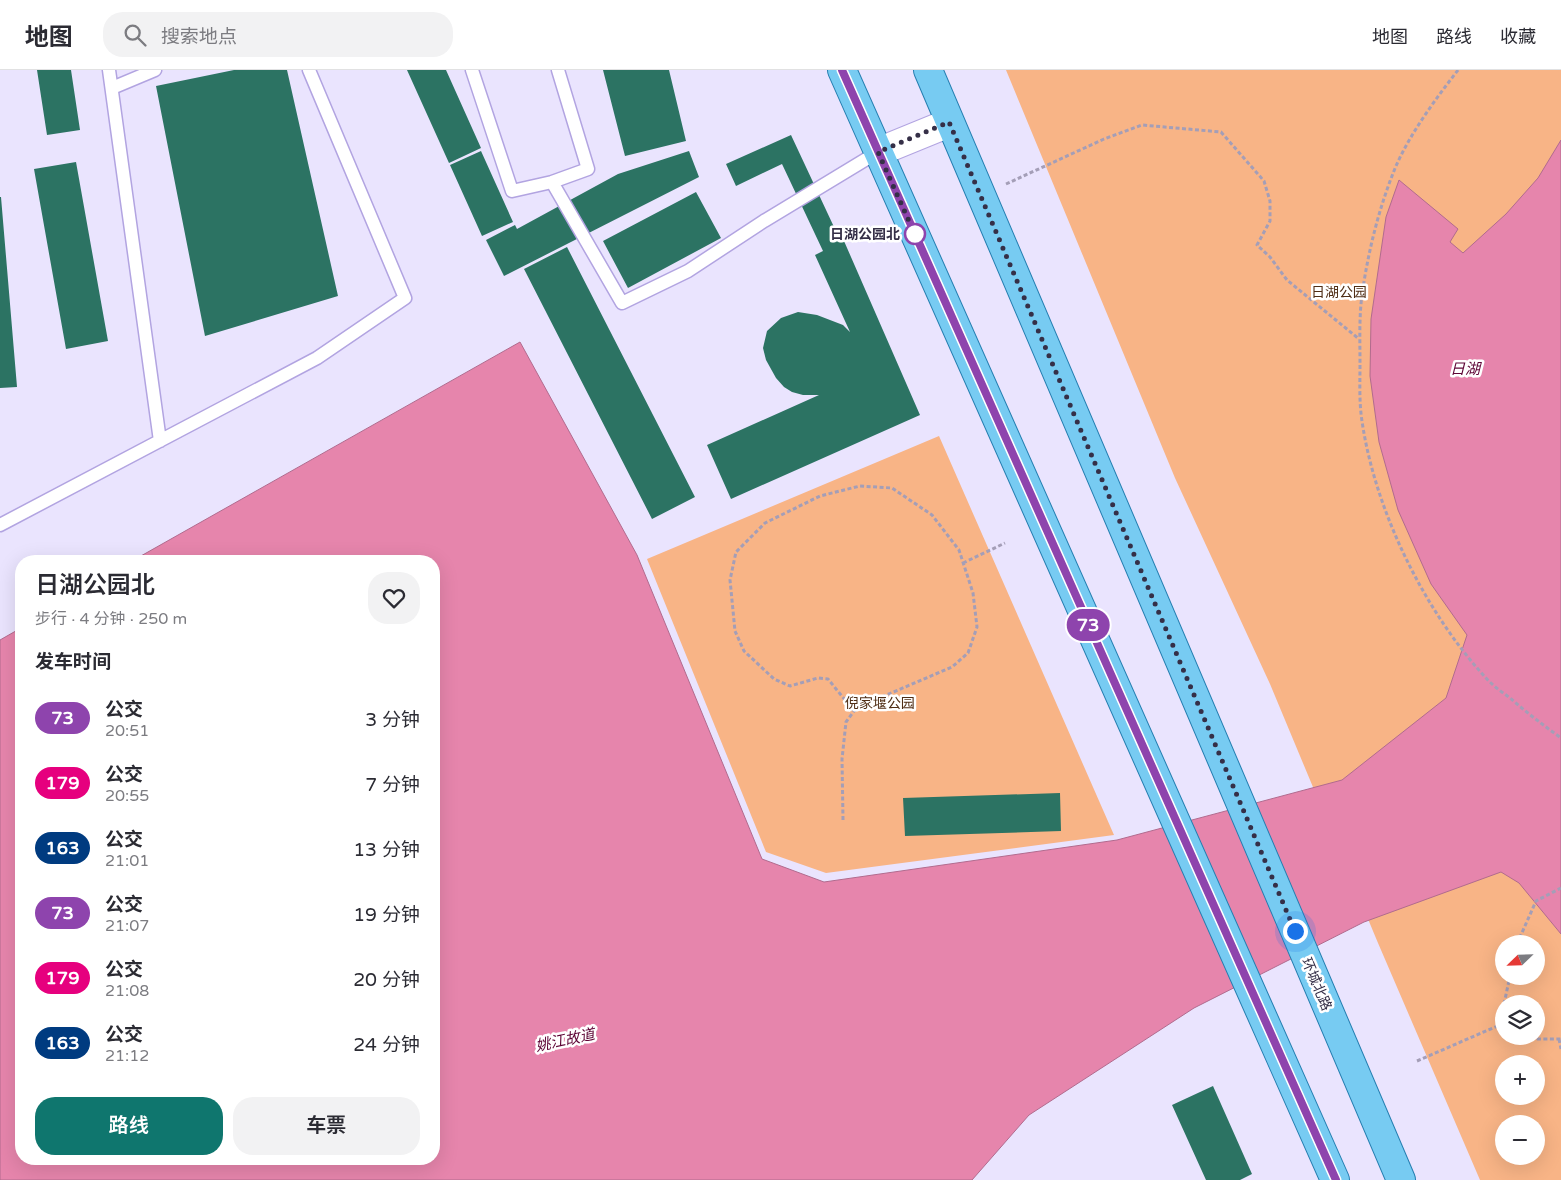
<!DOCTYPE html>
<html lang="zh">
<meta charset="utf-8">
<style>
:root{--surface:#fff;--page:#f2f2f3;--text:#2b2b33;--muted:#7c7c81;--line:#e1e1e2;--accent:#0f766e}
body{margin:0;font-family:"Varela Round","Noto Sans SC",sans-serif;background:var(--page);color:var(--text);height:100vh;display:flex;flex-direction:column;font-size:19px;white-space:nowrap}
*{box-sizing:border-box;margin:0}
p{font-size:16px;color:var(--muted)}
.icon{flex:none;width:28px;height:28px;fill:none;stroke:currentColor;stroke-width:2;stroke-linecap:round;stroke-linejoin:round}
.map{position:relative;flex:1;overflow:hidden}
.side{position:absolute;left:15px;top:485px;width:425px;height:610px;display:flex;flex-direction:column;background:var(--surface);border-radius:20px;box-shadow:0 5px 20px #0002}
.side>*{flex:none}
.badge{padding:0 10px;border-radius:16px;font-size:18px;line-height:32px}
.needle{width:32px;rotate:247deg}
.fabs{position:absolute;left:1495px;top:865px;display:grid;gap:10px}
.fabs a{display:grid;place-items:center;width:50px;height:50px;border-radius:50%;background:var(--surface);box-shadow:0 5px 20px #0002;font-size:25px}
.you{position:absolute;width:25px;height:25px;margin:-12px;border:4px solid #fff;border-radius:50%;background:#1a73e8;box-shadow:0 0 0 8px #1a73e833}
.map>.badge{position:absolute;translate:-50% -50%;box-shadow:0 0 0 2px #fff}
h2{padding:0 20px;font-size:19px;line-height:45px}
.round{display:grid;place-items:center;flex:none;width:52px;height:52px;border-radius:20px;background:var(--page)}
.headline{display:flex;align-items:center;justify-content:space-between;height:85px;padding:0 20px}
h1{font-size:24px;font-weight:600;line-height:38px}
.action{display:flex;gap:10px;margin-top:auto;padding:10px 20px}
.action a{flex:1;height:58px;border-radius:20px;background:var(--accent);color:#fff;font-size:20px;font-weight:600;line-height:58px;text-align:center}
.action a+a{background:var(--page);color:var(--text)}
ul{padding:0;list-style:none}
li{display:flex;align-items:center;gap:15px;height:65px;padding:0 20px}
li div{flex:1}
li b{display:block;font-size:19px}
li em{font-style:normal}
li .badge{min-width:55px;font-weight:700;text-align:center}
header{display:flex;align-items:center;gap:30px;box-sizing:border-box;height:70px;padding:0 25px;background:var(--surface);border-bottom:1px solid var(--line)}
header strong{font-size:24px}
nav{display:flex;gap:28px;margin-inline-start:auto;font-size:18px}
.search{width:350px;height:45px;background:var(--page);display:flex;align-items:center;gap:12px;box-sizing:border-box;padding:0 18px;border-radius:20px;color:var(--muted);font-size:19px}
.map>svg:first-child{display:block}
</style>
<header>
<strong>地图</strong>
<div class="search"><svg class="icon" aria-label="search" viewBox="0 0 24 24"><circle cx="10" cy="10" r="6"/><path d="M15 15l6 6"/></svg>搜索地点</div>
<nav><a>地图</a><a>路线</a><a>收藏</a></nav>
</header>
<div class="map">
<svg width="1561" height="1110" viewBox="0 0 1561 1110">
<rect width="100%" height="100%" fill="#eae4fe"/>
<path fill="#f8b486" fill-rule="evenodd" d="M1006,0H1561V1110H1480L1378,873L1270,614L1175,408ZM1504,874H1536V906H1504ZM1504,934H1536V966H1504ZM1504,994H1536V1026H1504ZM1504,1054H1536V1086H1504Z
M939,366L1114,765L826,803L766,782L647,489Z"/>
<path fill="#e685ac" stroke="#b16b8e" d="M1561,70V864L1519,813L1501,802L1364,852L1194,938L1029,1045L972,1110H0V570L21,558V1089H434V491H132L520,272L637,485L762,789L824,812L1117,770L1342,710L1446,628L1467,565L1431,514L1398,440L1379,372L1370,306L1371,249L1386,147L1399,110L1458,159L1450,172L1463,183L1506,144L1538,108Z"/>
<path fill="#2c7363" d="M37,0H71L80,60L47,65Z
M234,0H287L338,226L205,266L156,16Z
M407,0H446L481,78L449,93Z
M603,0H669L686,71L625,86Z
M791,65L841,172L844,171L920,345L731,429L707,375L819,325H803L792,322L784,317L776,308L766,290L763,278L767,261L781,248L798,242L817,245L843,255L850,262L815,185L823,181L782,94L736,116L726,94Z
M481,81L513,152L482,166L450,95Z
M689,81L699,107L504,206L486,170L515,155L517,159L618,104Z
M76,92L108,271L66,279L34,99Z
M696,122L721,168L628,218L603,171Z
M0,127H1L17,317L0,318Z
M567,177L695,427L652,449L524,199Z
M1060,723L1061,761L905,766L903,728Z
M1213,1016L1252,1104L1240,1110H1206L1172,1035Z"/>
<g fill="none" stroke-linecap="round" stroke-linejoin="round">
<defs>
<path id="service" d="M109,0L160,371
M472,0L512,121L552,112L588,99L558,0
M112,18L155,0
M552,112L622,233L688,201L764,151L878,82
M0,455L317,288L405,228L309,0"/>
<path id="tertiary" d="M878,82L949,53"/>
<path id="primary" d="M842,0L1335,1110
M928,0L1401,1110"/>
</defs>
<use href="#service" stroke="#b2a4e1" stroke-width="15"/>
<use href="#tertiary" stroke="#b2a4e1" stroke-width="30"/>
<use href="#primary" stroke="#257eb0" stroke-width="30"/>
<path stroke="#a49eb7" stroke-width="3" stroke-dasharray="4 2.5" stroke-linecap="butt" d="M1458,0C1435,30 1411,62 1396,96C1379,137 1368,182 1362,225C1359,247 1360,271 1360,294C1360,312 1359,332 1362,351C1375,441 1425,542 1486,608C1493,616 1502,622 1510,628C1526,642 1543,655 1561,668
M1006,114L1104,69L1142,55L1221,62L1264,111L1270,131V151L1257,175L1270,187L1287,210L1359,269
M963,493L1005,473
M843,750L842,689L846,652L854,641L870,632L952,597L968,583L977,557L973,523L959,480L932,445L892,418L860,416L820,426L765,453L736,482L730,510L735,561L744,581L774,609L790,616L818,608L828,609L854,641
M1517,874L1536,831L1561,818
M1504,934L1510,906
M1504,954H1502L1504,939
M1531,966L1538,969H1561
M1559,969L1561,979
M1417,991L1502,954"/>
<use href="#service" stroke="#fff" stroke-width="12"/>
<use href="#tertiary" stroke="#fff" stroke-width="28"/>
<use href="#primary" stroke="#77cbf2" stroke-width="28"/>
</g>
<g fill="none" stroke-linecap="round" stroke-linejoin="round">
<defs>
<path id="line" d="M842,0L1336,1110"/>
</defs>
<use href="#line" stroke="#fff" stroke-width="11"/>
<use href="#line" stroke="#8e44ad" stroke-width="8"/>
<path stroke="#352f47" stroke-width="5" stroke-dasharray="0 9" d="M915,164L917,169L878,82L949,52L1295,861"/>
</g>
<circle fill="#fff" stroke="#8e44ad" stroke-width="2.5" cx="915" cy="164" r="10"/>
<g text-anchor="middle" stroke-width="5" stroke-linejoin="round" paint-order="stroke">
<g font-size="14" font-weight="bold" fill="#352f47" stroke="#fff" text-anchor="end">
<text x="900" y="169">日湖公园北</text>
</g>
<g font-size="14" fill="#502e15" stroke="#fff">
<text x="1339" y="227">日湖公园</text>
<text x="880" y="638">倪家堰公园</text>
</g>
<g font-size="14" fill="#352f47" stroke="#fff">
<text transform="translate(1317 914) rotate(67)" y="5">环城北路</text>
</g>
<g font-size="15" font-style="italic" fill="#5d0435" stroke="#fff">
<text x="1465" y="304">日湖</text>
<text transform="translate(565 970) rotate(-12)" y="5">姚江故道</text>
</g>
</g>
</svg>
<div class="fabs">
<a><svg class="needle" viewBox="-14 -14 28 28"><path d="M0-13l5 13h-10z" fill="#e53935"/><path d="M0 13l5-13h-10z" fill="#7c7c81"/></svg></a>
<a><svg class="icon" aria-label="layers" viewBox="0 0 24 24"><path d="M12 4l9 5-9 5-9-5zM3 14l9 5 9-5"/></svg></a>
<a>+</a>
<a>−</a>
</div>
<div class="you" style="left:1295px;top:861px"></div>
<b class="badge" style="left:1088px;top:555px;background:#8e44ad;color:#fff">73</b>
<section class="side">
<div class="headline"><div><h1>日湖公园北</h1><p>步行 · 4 分钟 · 250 m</p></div><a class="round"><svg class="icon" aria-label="heart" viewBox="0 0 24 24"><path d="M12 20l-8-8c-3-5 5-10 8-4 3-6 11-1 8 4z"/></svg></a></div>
<h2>发车时间</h2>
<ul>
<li><span class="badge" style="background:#8e44ad;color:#fff">73</span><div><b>公交</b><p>20:51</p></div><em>3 分钟</em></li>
<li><span class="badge" style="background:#e6007e;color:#fff">179</span><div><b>公交</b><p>20:55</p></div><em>7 分钟</em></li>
<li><span class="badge" style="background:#003b80;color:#fff">163</span><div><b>公交</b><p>21:01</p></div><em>13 分钟</em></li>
<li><span class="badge" style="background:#8e44ad;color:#fff">73</span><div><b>公交</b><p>21:07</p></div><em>19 分钟</em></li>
<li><span class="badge" style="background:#e6007e;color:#fff">179</span><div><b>公交</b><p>21:08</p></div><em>20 分钟</em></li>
<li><span class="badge" style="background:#003b80;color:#fff">163</span><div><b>公交</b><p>21:12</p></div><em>24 分钟</em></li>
</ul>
<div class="action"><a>路线</a><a>车票</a></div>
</section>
</div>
